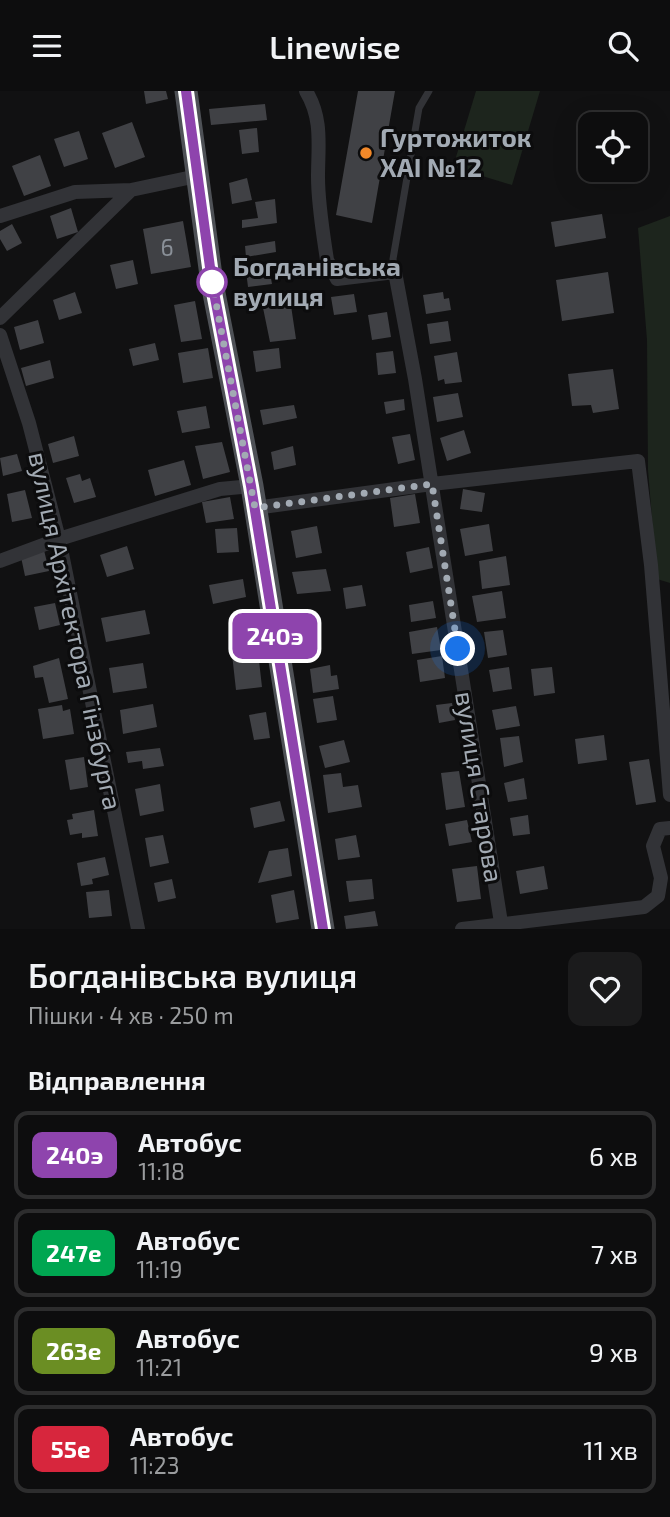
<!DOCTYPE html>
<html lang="uk">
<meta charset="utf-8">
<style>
:root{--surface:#0d0d0e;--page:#1b1b1c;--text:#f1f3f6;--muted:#9a9c9e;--line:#2d2d2e}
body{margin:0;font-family:"Exo 2",sans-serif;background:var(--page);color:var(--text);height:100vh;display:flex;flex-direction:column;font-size:26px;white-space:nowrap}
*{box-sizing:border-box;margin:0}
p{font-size:23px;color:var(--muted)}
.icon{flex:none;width:38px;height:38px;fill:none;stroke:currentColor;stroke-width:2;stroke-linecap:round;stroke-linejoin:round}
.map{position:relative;height:838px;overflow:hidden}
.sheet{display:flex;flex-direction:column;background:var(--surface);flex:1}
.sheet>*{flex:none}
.badge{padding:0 14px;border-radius:10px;font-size:24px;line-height:46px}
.controls{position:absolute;left:578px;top:21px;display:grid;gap:14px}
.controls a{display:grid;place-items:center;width:70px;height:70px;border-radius:14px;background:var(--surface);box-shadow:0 7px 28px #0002,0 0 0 2px var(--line);font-size:35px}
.you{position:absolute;width:35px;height:35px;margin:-18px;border:5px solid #fff;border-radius:50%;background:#1a73e8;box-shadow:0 0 0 10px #1a73e833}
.map>.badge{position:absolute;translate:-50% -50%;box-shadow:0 0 0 4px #fff}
h2{padding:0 28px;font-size:26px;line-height:63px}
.round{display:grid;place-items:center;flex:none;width:74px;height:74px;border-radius:14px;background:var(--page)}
.head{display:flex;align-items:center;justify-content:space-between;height:119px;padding:0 28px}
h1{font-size:33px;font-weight:600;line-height:52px}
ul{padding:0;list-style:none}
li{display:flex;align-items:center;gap:21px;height:88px;margin:0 14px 10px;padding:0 14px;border:4px solid var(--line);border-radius:14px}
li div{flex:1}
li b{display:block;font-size:26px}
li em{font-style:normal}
li .badge{min-width:77px;font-weight:700;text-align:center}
header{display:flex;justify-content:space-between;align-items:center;height:91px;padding:0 28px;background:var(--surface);font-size:32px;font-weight:600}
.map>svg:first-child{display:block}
</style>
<header><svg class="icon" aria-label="menu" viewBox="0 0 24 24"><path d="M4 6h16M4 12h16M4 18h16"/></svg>Linewise<svg class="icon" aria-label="search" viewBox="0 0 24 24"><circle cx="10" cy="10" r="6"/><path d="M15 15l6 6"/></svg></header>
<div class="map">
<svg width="670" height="838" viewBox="0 0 670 838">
<rect width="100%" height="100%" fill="#111112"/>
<path fill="#1d251d" d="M476,0H540L512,94L453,76Z
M670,125V492L657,488L648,379L647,249L638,137Z"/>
<path fill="#404145" d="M144,0H166L168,8L146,13Z
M358,0H395L372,132L336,124Z
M265,13L267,29L211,34L209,18Z
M132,31L145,66L115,77L102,42Z
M257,37L259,61L242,63L239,39Z
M79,40L88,68L64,76L54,48Z
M40,64L51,95L24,105L12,75Z
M247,87L252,109L232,113L229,92Z
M275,108L277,132L242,137V129L258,127L255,111Z
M71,117L78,141L57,148L50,125Z
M602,123L606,147L555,156L551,131Z
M183,130L191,176L151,183L143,138Z
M12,133L22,152L7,160L0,148V140Z
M275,150L276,161L246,166L245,155Z
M133,169L138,193L116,198L110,174Z
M269,177L272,193L248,196L246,180Z
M608,181L614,222L562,230L556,189Z
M75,201L82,222L59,229L53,209Z
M443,201L444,208L449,207L451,219L426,223L423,204Z
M354,203L357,221L334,224L331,206Z
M290,208L296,248L270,251L262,212Z
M195,210L202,248L181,251L174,214Z
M387,221L391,246L372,249L368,224Z
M38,229L44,252L20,259L14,236Z
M448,230L451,250L430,253L427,233Z
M155,252L159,269L133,275L129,258Z
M208,257L213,287L183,292L178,262Z
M279,257L281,277L256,281L253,260Z
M393,260L396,282L378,284L376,262Z
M457,261L462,291L445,293L444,288L438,290L434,265Z
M50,269L54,287L26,295L21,277Z
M613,278L619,318L593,322L591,314L572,315L568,283Z
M458,302L463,326L437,331L433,306Z
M404,308L405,319L386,323L384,311Z
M294,314L297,327L263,334L260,319Z
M206,315L210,337L182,342L177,320Z
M464,339L471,362L447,370L440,347Z
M410,343L415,369L398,373L392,346Z
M74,345L79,365L53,372L48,353Z
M222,351L230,381L203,388L195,355Z
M293,355L296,374L274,379L271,361Z
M17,363L22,380L3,385L0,367Z
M184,369L191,394L155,405L148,379Z
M80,383L82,390L90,387L96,406L74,412L66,387Z
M463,398L485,402L482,421L460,418Z
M25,399L32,427L12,431L7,403Z
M415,403L420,432L394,436L390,407Z
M230,406L234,428L206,432L202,411Z
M489,433L493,460L465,465L460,438Z
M317,435L322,462L296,467L291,440Z
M237,437L239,461L217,462L215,438Z
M127,455L134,478L107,486L100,464Z
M429,456L433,477L410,482L406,461Z
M44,459L49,480L25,485L21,466Z
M506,465L510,494L482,498L479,470Z
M326,478L331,500L297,503L292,481Z
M243,488L246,506L213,513L209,494Z
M362,494L366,515L346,518L343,497Z
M502,500L506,527L477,531L472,505Z
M433,510L436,527L411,531L409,514Z
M55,512L60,534L39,539L34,516Z
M145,519L150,543L106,551L101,527Z
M252,533L254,553L233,556L230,537Z
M437,536L441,559L412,563L409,541Z
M503,539L507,564L488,567L484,541Z
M258,561L262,596L236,599L232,563Z
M442,565L445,587L420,591L417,569Z
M59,567L68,608L49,612L43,586L35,587L33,575Z
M143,572L147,597L113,602L109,577Z
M330,574L331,585L337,584L339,598L313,602L310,578Z
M509,576L512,598L493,601L489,579Z
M552,576L555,602L534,605L531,578Z
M333,605L337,629L317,632L313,608Z
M452,612L455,629L439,632L436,614Z
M153,613L157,636L123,643L120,619Z
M62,614L63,620L70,618L74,643L43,648L38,618Z
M516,615L520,635L496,639L492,619Z
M266,621L270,647L254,649L249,624Z
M604,644L607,669L578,673L575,648Z
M519,645L523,671L504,676L500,647Z
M344,649L350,671L325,677L319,655Z
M160,657L164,675L143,678L142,670L128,672L126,661Z
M84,666L88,696L70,699L65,669Z
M649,668L656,711L636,714L629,671Z
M459,680L465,716L446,719L441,682Z
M341,682L343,696L358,694L362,716L328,722L323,684Z
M524,687L527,708L508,711L504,692Z
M160,693L164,720L140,725L135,698Z
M280,710L285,730L254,737L250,717Z
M94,719L98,745L82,747V742L70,744L67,729L73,728L72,723Z
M528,724L530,743L513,745L510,727Z
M467,729L472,751L449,755L445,733Z
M163,744L169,772L150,776L145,747Z
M356,744L360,766L338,769L335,748Z
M288,757L292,785L258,792L269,760Z
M105,766L109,784L92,788L93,793L81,795L77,772Z
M477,775L481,808L457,811L452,778Z
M544,775L548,798L520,803L516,780Z
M172,788L176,807L158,811L154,792Z
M372,788L374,808L349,811L346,790Z
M109,799L112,825L89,827L86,801Z
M294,799L299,828L276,832L271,804Z
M375,820L378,835L346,838L344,825Z"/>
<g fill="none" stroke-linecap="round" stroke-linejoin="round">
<path stroke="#323337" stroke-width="7" d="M395,181L393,168L419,17L429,0"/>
<path stroke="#323337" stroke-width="14" d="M306,0C323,28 318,55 318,86C318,113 323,142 327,169L337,188L395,181L415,288L502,838
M0,125L75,101L131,99L197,85
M0,227L131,99
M0,244L29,332L59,448L138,838
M255,417L432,393L638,370L651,474L670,704
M0,470L59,448L220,398L252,395
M462,838L644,816L658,805L661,787L653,755L660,738L670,737"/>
<path stroke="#4e5156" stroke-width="23" d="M186,0L212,192L252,395L323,838"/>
</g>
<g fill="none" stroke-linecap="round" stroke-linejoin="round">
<defs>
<path id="line" d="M186,0L212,191L251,395L323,838"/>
</defs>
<use href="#line" stroke="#fff" stroke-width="16"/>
<use href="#line" stroke="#8e44ad" stroke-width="10"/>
<path stroke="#a2aab3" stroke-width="7" stroke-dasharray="0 12.6" d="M212,191L255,417L432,393L458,558"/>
</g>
<circle fill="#f28829" stroke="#0c0c0d" stroke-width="2.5" cx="366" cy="62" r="7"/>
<circle fill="#fff" stroke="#8e44ad" stroke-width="3.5" cx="212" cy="191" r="14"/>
<g text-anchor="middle" stroke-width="6" stroke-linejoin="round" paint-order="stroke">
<g font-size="23" fill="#8a9098">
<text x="167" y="165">6</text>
</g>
<g font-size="26" font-weight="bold" fill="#a2aab3" stroke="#0c0c0d" text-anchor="start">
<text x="380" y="56">Гуртожиток<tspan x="380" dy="30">ХАІ №12</tspan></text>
</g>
<g font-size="26" font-weight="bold" fill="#a2aab3" stroke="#0c0c0d" text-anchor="start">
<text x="233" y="185">Богданівська<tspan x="233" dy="30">вулиця</tspan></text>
</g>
<g font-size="26" fill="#a2aab3" stroke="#0c0c0d">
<text transform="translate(75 540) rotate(78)" y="9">вулиця Архітектора Гінзбурга</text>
<text transform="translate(479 696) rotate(81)" y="9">вулиця Старова</text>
</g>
</g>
</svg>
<div class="controls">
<a><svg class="icon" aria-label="locate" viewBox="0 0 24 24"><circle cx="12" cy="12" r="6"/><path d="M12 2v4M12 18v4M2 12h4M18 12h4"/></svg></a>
</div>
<div class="you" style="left:458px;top:558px"></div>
<b class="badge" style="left:275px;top:545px;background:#8e44ad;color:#fff">240э</b>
</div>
<section class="sheet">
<div class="head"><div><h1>Богданівська вулиця</h1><p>Пішки · 4 хв · 250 m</p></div><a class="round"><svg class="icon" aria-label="heart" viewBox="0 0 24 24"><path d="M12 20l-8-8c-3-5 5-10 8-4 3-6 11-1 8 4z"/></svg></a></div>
<h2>Відправлення</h2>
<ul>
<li><span class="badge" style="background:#8e44ad;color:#fff">240э</span><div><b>Автобус</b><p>11:18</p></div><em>6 хв</em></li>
<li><span class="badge" style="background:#00a651;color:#fff">247е</span><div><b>Автобус</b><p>11:19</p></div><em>7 хв</em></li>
<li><span class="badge" style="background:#6b8e23;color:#fff">263е</span><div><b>Автобус</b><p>11:21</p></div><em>9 хв</em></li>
<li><span class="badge" style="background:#d7263d;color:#fff">55е</span><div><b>Автобус</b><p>11:23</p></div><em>11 хв</em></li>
</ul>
</section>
